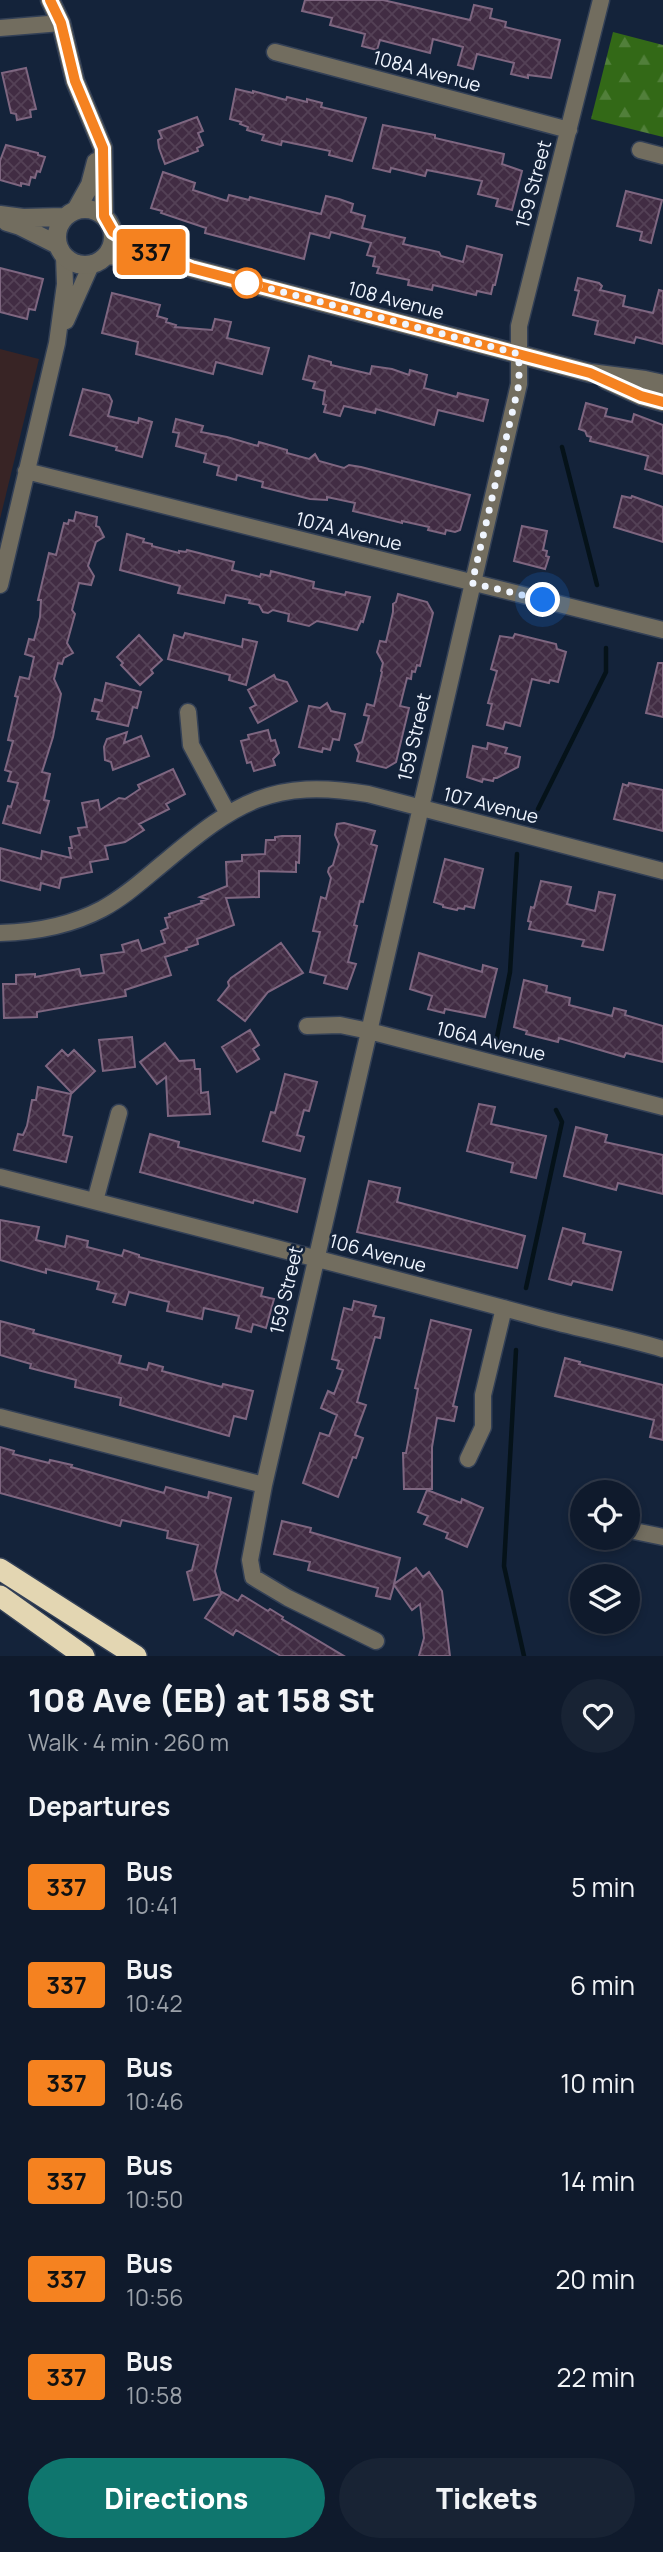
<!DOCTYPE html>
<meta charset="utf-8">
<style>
:root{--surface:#0f1a2c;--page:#182334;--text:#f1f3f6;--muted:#9ba1a9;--line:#2f3848;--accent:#0f766e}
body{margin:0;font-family:Manrope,sans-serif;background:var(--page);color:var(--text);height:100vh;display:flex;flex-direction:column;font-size:26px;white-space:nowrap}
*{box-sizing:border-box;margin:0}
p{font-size:23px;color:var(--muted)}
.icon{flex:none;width:38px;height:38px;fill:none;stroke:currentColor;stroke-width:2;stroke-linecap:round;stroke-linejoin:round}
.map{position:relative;height:1656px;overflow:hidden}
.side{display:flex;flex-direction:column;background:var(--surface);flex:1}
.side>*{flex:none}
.badge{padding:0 14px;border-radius:5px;font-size:24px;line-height:46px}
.buttons{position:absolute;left:570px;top:1480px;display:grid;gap:14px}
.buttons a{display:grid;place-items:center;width:70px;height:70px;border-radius:50%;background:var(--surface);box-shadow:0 4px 10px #0003,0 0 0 2px var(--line);font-size:35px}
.you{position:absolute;width:35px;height:35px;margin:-18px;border:5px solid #fff;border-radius:50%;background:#1a73e8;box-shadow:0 0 0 10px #1a73e833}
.map>.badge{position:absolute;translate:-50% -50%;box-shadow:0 0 0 4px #fff}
h2{padding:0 28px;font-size:26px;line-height:63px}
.round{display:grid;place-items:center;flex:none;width:74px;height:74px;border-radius:37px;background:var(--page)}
.headline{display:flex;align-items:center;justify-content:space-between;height:119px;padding:0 28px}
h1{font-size:33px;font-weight:800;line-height:52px}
.cta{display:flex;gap:14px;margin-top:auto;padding:14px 28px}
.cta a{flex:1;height:80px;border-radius:42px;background:var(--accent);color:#fff;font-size:28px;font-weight:800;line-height:80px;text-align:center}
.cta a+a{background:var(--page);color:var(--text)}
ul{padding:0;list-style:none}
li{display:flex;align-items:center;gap:21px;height:98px;padding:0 28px}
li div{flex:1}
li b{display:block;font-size:26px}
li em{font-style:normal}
li .badge{min-width:77px;font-weight:700;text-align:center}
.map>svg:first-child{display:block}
</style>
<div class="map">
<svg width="663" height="1656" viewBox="0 0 663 1656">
<defs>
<pattern id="forest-firs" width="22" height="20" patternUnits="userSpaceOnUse" patternTransform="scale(1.75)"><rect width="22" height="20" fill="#336917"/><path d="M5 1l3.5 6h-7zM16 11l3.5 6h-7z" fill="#517f3a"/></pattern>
<pattern id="building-cross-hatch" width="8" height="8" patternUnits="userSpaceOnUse" patternTransform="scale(1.75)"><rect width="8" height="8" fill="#412c43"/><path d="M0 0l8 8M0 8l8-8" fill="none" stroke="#544156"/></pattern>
</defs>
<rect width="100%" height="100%" fill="#14233a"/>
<path fill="#382425" d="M0,349L39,359L0,519Z"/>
<path fill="url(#forest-firs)" d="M613,32L663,45V137L591,119Z"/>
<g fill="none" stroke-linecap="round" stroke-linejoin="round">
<path stroke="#051219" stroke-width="4.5" d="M562,447L597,585
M538,809L606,672V648
M496,1042L510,972L517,854
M526,1288L562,1122L556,1110
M516,1350L504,1566L524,1656"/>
</g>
<path fill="url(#building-cross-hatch)" stroke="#7e6680" stroke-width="2" d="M305,0H383L470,20L474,5L492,9L490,18L506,22L505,27L560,40L551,78L528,75V78L511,74L514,63L477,54L473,69L458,65L463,47L433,39L430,53L380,40L377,50L362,46L365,34L330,25L332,18L302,11Z
M26,68L36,109L30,110L31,117L17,120L16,114L11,113L2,73Z
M236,89L253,93V91L286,100L287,97L307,102V99L322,103L321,107L366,118L352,161L329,155L330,151L282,141L281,145L262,140L264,135L247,130L248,127L240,124L241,122L230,119Z
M197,117L203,131L198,133L203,145L197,148L198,151L165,164L159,148L158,140L162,138L159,131Z
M383,125L435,135V138L504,154L502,164L522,171L512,210L496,206L498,199L478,194L482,181L427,170L425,176L391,168L390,172L373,168Z
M6,145L38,153V155L45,157L40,172L37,171L35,178L31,177L29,185L21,183V186L0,180V161Z
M163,172L195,183L193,190L227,201L229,195L249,200L250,197L321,214L326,196L339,199L353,204L351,212L365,216L362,228L405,238L403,244L439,252L441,256L463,262L467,246L502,255L495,285H493L491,294L477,291L476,295L433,285L432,290L408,285L409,280L377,273L379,267L373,266L375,257L367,255L371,243L331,232L329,238L310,233L304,259L205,233L206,228L161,213L162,211L151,208Z
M626,191L662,200L651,243L640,240L642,232L617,226Z
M0,268L43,279L35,310L29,309L27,319L0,312Z
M578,278L599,283L602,286L600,290L625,296L623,306L653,313L659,290L663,291V344L636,337L634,343L595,334L598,321L573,315L579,291L575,290Z
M112,293L160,305L157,316L167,319L166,322L176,325L175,327L212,330L215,319L231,322L227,338L269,348L262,374L216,362L213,374L136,354L138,342L102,333Z
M309,356L331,362V365L370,374L372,366L392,369L409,375L410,370L427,375L424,388L457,397L458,393L488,400L483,421L438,410L434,425L376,409L375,413L344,406L340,416L324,412L326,405L323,404L325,391L313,388L315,382L303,379Z
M83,389L109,395L112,401L108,416L138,423L139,418L152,422L142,457L116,450L117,447L70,435Z
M586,403L607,409L605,416L632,422L634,414L663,425V474L645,469L648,456L590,441L591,437L587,436L585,431L579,429Z
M176,419L203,426L201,432L227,437L258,446L259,442L287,450V453L309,459L315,454L319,461L344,468L349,465L361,467L470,495L460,530L455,532L446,530L445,534L428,530L429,527L402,521V523L353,511L355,503L327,497V500L310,499L262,487L263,482L237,475L236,480L217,475L219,466L204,462L206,454L176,446L179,433L173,432Z
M622,496L631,498L632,496L663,507V542L614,527Z
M76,512L97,517L96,526L99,527L104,537L96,542L88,566L94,576L91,585L79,583L72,610L75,614L67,643L73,653L64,658L62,664L58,663L54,679L61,694L53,737L42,772L50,774L44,800L49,801L40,833L3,823L8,806L11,807L18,783L8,781L11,772L5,770L13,741L8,740L18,697L15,696L20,677L29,679L34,657L25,654L29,639L34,640L40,617L41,600H38L49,553L56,555L64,523L68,524L69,520L74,521Z
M522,526L547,531L543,550L547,551L546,556L549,557L545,569L514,561Z
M127,534L144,539L143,542L152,544V546L179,553V551L186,552L187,550L234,562L232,570L260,577L261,574L270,576L271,571L314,582L313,588L345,595L346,592L370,597L363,622L361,621L357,630L322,622L317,621L309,626L288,621L289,614L273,610L268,613L263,612L259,605L249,603L250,600L226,595L224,603L178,593L180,586L120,570Z
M398,594L427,602L433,613L420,666L417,665L415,672L412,671L411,679L407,678L400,706L409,708L396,762L386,768L357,761L359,753L355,745L362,742L369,716L364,715L367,704L374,706L382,672L381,671L383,663L377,652L380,641L386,642L393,612V604L396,602Z
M185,633L242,647L243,639L257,642L246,685L229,680L230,675L168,659L174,635L183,638Z
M515,634L556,644L557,649L566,652L558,682L550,680L549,683L532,679L520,726L505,722L503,729L487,725L492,704L488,703L497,671L491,669L500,636L513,638Z
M139,635L162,660L151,670L153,673L140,685L121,665L123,663L117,657Z
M658,663H663V717L646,713Z
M274,675L276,679L287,682L297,701L258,723L250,708L256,705L248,690Z
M106,683L141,692L137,708L133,707L128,726L97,719L99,712L92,711L95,699L102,701Z
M327,703L331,711L345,714L339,740L333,739L330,750L323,748L322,752L299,747L309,706L320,708Z
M268,730L271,741L275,740L279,753L273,759L275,765L254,771L251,762L247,763L241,741L249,739L248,735Z
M127,732L124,743L141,736L149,756L113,770L111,762L105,760L104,747L107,739Z
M488,743L507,748L505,753L520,757L518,767L497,778H494L493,781L483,779L482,782L467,777L473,746L487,749Z
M173,769L185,794L166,804L169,809L139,824L144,830L125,842L105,846L108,859L90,862L92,872L61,878L59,888L41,883L40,890L0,880V848L41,859L42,851L71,858L69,848H72L70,837L80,835L78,828L87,827L82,803L98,800L100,810L119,798L125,799L140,789L138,785Z
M629,783L663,790V831L614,819L623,784L628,786Z
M344,823L375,831L371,844L377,846L363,902L360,901L354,925L357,926L348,962L356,964L347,989L324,983L326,976L310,972L320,932L313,931L321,897L326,899L331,878L328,872L329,868L333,865L339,844L335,835L337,824Z
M282,836H300L299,863L296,862V872L259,871V897L226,898L234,925L197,939L198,944L186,948L187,950L165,957L171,975L125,990L126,996L37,1012V1017L4,1018L3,984H16V975L35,974V977L79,969L81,976L104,973L101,955L124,952L122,945L138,940L142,951L165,943L161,931L168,928L165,918L170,917L169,914L202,903L201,901L207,899L200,897L227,886L226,862L242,861V855L265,854L266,840H275V837Z
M445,859L483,869L474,908L465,906L464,909L458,908L457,910L443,907V905L434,902Z
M541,881L571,887L567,904L595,911L599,892L615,895L603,950L582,946L584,940L529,929L531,922L528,921L531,907L534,908Z
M281,943L303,973L268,992L245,1021L218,1000L229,986L228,982L231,978Z
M419,953L482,972L483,965L497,969L485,1017L445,1009L444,1013L428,1009L432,996L410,989Z
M524,980L547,986L546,992L570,998L569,1005L612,1016L614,1008L626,1011L625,1015L663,1026V1062L626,1053L624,1057L559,1038L558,1042L526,1034L527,1031L514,1027Z
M250,1030L259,1045L253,1049L259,1059L237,1072L222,1047Z
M132,1037L135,1067L103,1071L99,1040Z
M165,1043L179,1061L194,1060L195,1069H200L201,1093L208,1092L210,1114L168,1116L166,1077L157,1084L140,1062Z
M62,1050L68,1056L74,1050L95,1071L72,1093L46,1066Z
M285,1074L317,1082L309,1111L304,1110L297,1135L304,1137L300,1151L263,1141L271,1112L275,1113Z
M38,1087L71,1094L63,1135L72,1137L66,1162L14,1150L18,1134L23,1135L27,1126L32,1100H36Z
M479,1104L495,1107L491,1124L546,1136L536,1178L511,1172L513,1163L467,1151Z
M576,1127L607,1135L605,1142L663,1155V1194L618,1183L616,1190L564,1176Z
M150,1134L179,1142L178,1147L305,1179L297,1212L254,1200L253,1203L140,1172Z
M369,1181L400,1188L397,1202L525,1236L517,1268L357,1232Z
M0,1220L39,1227L36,1240L65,1247L67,1236L88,1241L87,1247L122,1256L124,1250L139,1255V1257L263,1288L261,1296L274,1299L266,1328L253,1324L251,1332L236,1328L239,1316L204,1308L202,1319L167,1311L169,1302L129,1292L125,1305L113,1302L116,1294L97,1289L99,1282L46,1269V1273L0,1260Z
M563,1228L585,1234L583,1243L621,1252L612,1290L573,1281L571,1285L549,1279Z
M354,1301L376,1306L373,1316L384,1318L380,1338L375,1337L357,1402L366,1405L355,1435L363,1438L356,1458L353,1457L338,1497L303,1483L320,1433L329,1436L337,1415L321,1408L328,1391L334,1394L343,1370L337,1368L339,1361L332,1359L344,1308L352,1310Z
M431,1320L471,1330L453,1406L457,1407L454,1421L437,1418L432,1447V1489H404L403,1453H406L418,1389L415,1388Z
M0,1321L34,1330L33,1333L121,1356L119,1363L147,1370L149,1363L163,1367L162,1371L222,1387L223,1384L253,1391L246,1419L234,1416L229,1436L120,1405L121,1398L75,1387L76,1380L30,1368L31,1364L0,1355Z
M565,1358L580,1362L579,1364L663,1385V1440L650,1437L654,1420L555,1396Z
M0,1447L14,1451L13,1454L49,1463L50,1460L72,1465L71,1467L164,1493L166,1487L208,1498L209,1492L231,1498L215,1571L221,1593L222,1592L238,1601L242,1595L268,1611L270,1609L283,1617L282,1619L344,1656H281L236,1630L233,1635L205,1618L221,1594L194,1600L187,1572L192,1570L198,1545L167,1538L168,1531L122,1520L120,1526L0,1493Z
M427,1490L461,1503L462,1499L483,1508L467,1547L446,1538L448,1533L424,1524L428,1516L418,1512Z
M282,1521L311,1528L310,1532L400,1558L394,1584L416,1568L423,1577L429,1572L442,1591L450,1656H419L424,1638L420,1604L412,1610L394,1585L390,1599L376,1596L378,1588L308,1570L310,1562L274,1554Z"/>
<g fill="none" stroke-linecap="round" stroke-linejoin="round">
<defs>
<path id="minor" d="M0,28L61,23
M275,52L569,130
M640,150L663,156
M66,321L91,265
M26,471L663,630
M0,585L57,343L65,284L64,256
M188,712L191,745L227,812
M0,933C36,932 70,926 102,909C126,896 145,878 166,861C236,802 273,778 368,794L663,871
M307,1026L340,1025L369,1031L663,1107
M0,1177C180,1223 360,1269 540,1318C581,1329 622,1337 663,1349
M95,1201L119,1113
M0,1417L264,1485
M468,1459L483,1427V1395L504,1308
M634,1531L663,1537
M376,1641L288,1598L253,1577L250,1560L264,1485L519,384V326L601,0"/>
<path id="tertiary" d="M50,0L61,23L75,81L103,148L104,216
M57 237a28 28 0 1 1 56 0a28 28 0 1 1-56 0Z
M76,210L90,185L96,162
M0,215L23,218L64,217
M7,222L20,226L58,245
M113,232L155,253
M107,255L132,257L191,268L590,373L645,380L663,384
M606,380L641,396L663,402"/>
<path id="motorway" d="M0,1569L136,1656
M0,1596L84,1656"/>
</defs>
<use href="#minor" stroke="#334056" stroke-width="19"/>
<use href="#tertiary" stroke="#334056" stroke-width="21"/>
<use href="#motorway" stroke="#334056" stroke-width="24"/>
<use href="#minor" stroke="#726d5f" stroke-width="16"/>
<use href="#tertiary" stroke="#726d5f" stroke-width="18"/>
<use href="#motorway" stroke="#e3d6b2" stroke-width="21"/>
</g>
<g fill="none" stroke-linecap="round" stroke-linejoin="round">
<defs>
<path id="line" d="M50,0L61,23L75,81L103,148L104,216L113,232L135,245L191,268L590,373L641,396L663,402"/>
</defs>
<use href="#line" stroke="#fff" stroke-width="16"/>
<use href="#line" stroke="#f58220" stroke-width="10"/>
<path stroke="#eff5ff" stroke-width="7" stroke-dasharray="0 12.6" d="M247,283L241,281L519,354V384L472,583L543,600"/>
</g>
<circle fill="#fff" stroke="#f58220" stroke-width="3.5" cx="247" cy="283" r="14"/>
<g text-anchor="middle" stroke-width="5" stroke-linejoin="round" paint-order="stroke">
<g font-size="19" fill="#eff5ff" stroke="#14233a">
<text transform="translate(427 71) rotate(15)" y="7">108A Avenue</text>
<text transform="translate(533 184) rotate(-75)" y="7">159 Street</text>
<text transform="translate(396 300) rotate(15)" y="7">108 Avenue</text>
<text transform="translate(349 531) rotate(14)" y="7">107A Avenue</text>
<text transform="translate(414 737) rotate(-77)" y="7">159 Street</text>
<text transform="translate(491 805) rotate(14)" y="7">107 Avenue</text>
<text transform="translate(491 1041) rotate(14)" y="7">106A Avenue</text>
<text transform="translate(378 1253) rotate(15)" y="7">106 Avenue</text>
<text transform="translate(286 1290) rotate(-77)" y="7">159 Street</text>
</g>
</g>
</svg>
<div class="buttons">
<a><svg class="icon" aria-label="locate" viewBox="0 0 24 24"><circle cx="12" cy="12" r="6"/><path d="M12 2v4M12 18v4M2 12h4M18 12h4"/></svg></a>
<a><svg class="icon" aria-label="layers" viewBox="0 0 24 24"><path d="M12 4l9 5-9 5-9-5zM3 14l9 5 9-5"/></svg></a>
</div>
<div class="you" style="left:543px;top:600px"></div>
<b class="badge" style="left:151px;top:252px;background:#f58220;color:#111">337</b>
</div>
<section class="side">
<div class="headline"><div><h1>108 Ave (EB) at 158 St</h1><p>Walk · 4 min · 260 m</p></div><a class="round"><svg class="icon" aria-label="heart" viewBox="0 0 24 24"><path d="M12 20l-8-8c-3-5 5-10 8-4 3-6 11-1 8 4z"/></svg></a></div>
<h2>Departures</h2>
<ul>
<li><span class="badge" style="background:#f58220;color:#111">337</span><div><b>Bus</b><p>10:41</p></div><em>5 min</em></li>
<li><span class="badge" style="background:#f58220;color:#111">337</span><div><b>Bus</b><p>10:42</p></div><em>6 min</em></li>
<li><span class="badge" style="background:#f58220;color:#111">337</span><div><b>Bus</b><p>10:46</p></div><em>10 min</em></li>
<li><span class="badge" style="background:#f58220;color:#111">337</span><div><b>Bus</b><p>10:50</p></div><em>14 min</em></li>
<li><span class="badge" style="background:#f58220;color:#111">337</span><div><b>Bus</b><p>10:56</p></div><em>20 min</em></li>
<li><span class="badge" style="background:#f58220;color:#111">337</span><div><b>Bus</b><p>10:58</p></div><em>22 min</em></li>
</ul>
<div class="cta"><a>Directions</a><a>Tickets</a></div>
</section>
